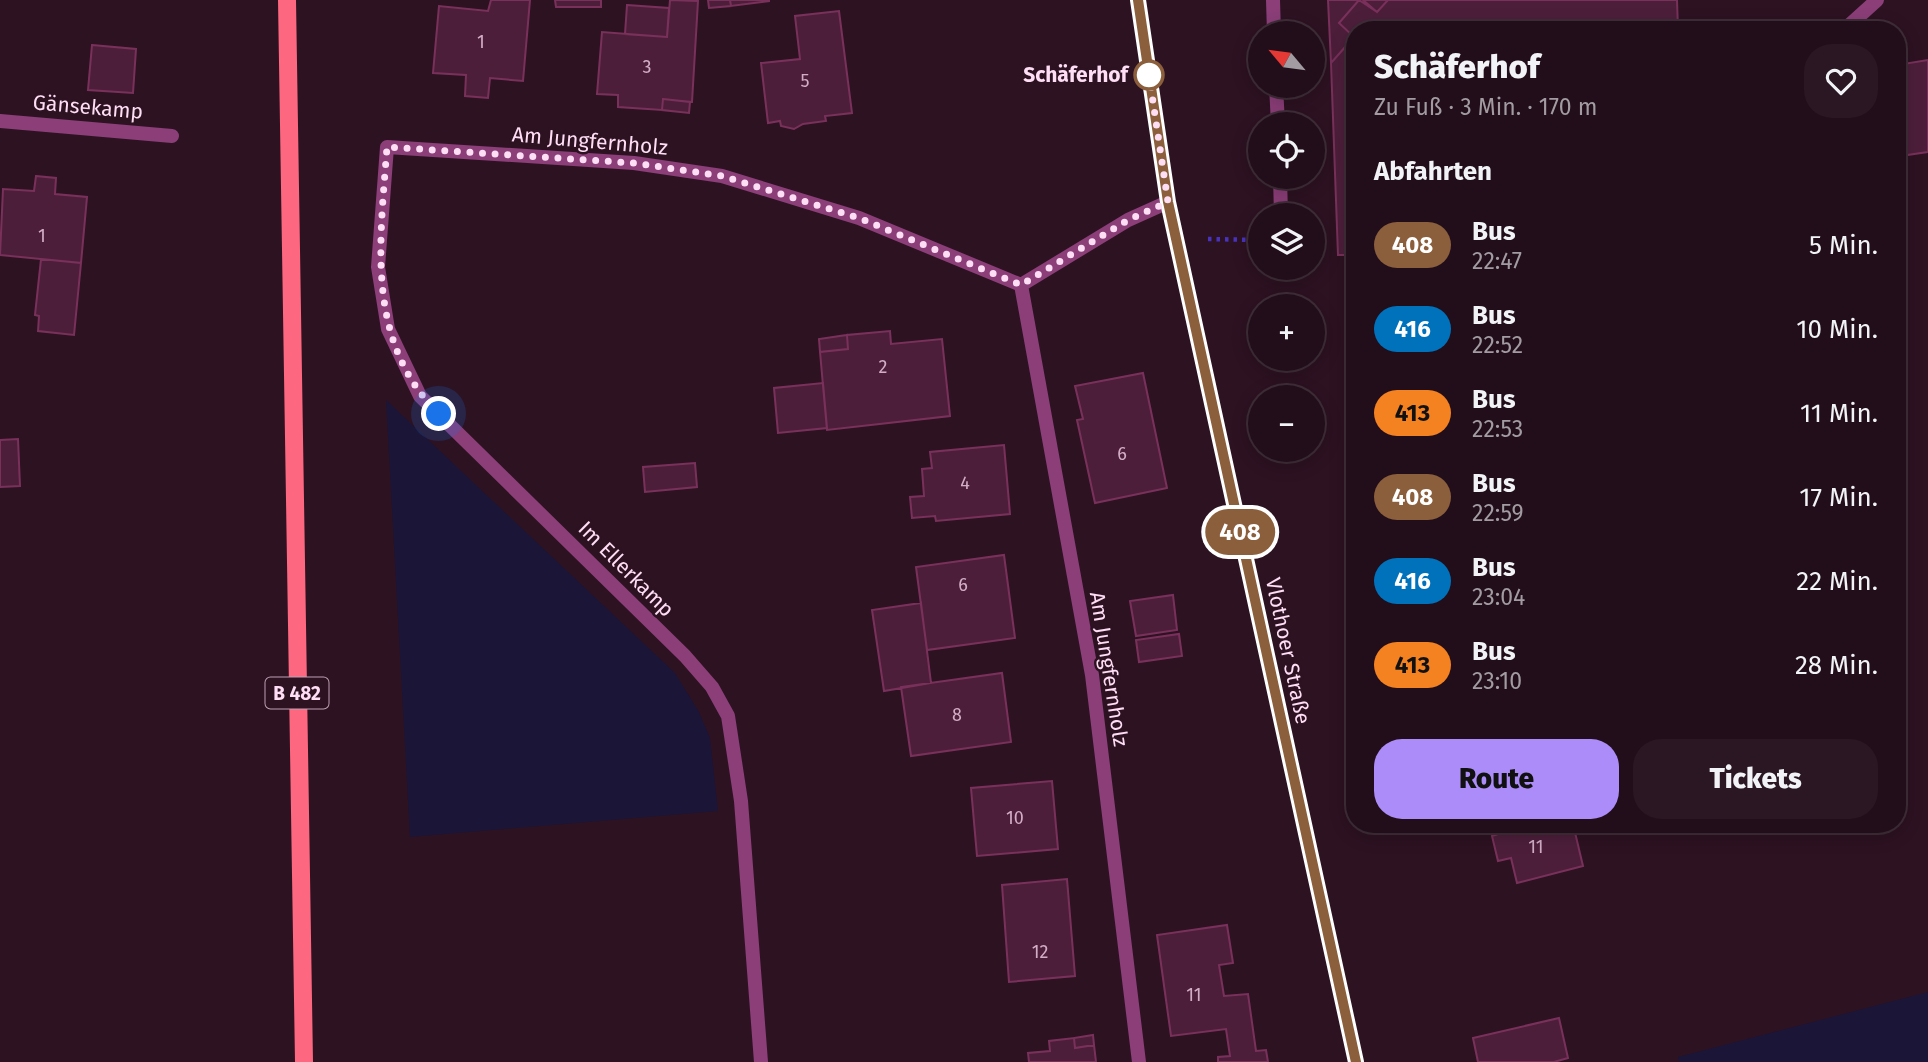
<!DOCTYPE html>
<html lang="de">
<meta charset="utf-8">
<style>
:root{--surface:#220e1a;--page:#2a1723;--text:#f1f3f6;--muted:#a29ca2;--line:#3f2e39;--accent:#ac8cf8}
body{margin:0;font-family:"Fira Sans",sans-serif;background:var(--page);color:var(--text);height:100vh;display:flex;flex-direction:column;font-size:26px;white-space:nowrap}
*{box-sizing:border-box;margin:0}
p{font-size:23px;color:var(--muted)}
.icon{flex:none;width:38px;height:38px;fill:none;stroke:currentColor;stroke-width:2;stroke-linecap:round;stroke-linejoin:round}
.map{position:relative;flex:1;overflow:hidden}
.panel{position:absolute;left:1346px;top:21px;width:560px;height:812px;display:flex;flex-direction:column;background:var(--surface);border-radius:28px;box-shadow:0 4px 18px #0003,0 0 0 2px var(--line)}
.panel>*{flex:none}
.badge{padding:0 14px;border-radius:23px;font-size:24px;line-height:46px}
.needle{width:46px;rotate:299deg}
.controls{position:absolute;left:1248px;top:21px;display:grid;gap:14px}
.controls a{display:grid;place-items:center;width:77px;height:77px;border-radius:50%;background:var(--surface);box-shadow:0 4px 18px #0003,0 0 0 2px var(--line);font-size:35px}
.you{position:absolute;width:35px;height:35px;margin:-18px;border:5px solid #fff;border-radius:50%;background:#1a73e8;box-shadow:0 0 0 10px #1a73e833}
.map>.badge{position:absolute;translate:-50% -50%;box-shadow:0 0 0 4px #fff}
h2{padding:0 28px;font-size:26px;line-height:63px}
.round{display:grid;place-items:center;flex:none;width:74px;height:74px;border-radius:28px;background:var(--page)}
.headline{display:flex;align-items:center;justify-content:space-between;height:119px;padding:0 28px}
h1{font-size:33px;font-weight:800;line-height:52px}
.button{display:flex;gap:14px;margin-top:auto;padding:14px 28px}
.button a{flex:1;height:80px;border-radius:28px;background:var(--accent);color:#111;font-size:28px;font-weight:800;line-height:80px;text-align:center}
.button a+a{background:var(--page);color:var(--text)}
ul{padding:0;list-style:none}
li{display:flex;align-items:center;gap:21px;height:84px;padding:0 28px}
li div{flex:1}
li b{display:block;font-size:26px}
li em{font-style:normal}
li .badge{min-width:77px;font-weight:700;text-align:center}
.map>svg:first-child{display:block}
</style>
<div class="map">
<svg width="1928" height="1062" viewBox="0 0 1928 1062">
<rect width="100%" height="100%" fill="#2d1222"/>
<path fill="#1b1537" d="M386,400L675,673L699,712L710,738L718,811L410,837Z
M1928,992V1062H1679L1678,1057Z"/>
<path fill="#4d1e3a" stroke="#79315b" stroke-width="2" d="M491,0H530L523,81L490,78L488,98L465,96L466,75L433,73L439,6L488,11Z
M555,0H601V7H556Z
M670,0L698,1L692,102L663,99L662,110L618,107V95L597,94L602,32L667,37Z
M708,0H730L731,6L709,8Z
M730,0H769V1L731,6Z
M1328,0H1359L1339,23L1354,37L1331,63Z
M1359,0L1377,12L1388,0H1677L1678,30H1354V255H1338L1331,63L1354,37L1339,23Z
M1363,0H1388L1377,12Z
M627,5L669,8L667,37L625,34Z
M839,11L852,113L825,116L826,121L803,124L794,129L781,126L780,121L768,123L761,63L800,59L795,16Z
M92,45L136,49L133,93L88,90Z
M1928,60V152L1907,155L1903,130H1897V65Z
M663,99L690,102L689,113L662,110Z
M36,176L56,178L55,194L87,197L81,263L0,255L3,189L34,191Z
M41,259L81,263L74,335L38,331L39,316L35,315Z
M890,331L891,344L942,339L950,416L827,430L820,352L848,349L847,335Z
M847,335L848,349L820,352L819,339Z
M1143,373L1167,488L1095,503L1077,420L1083,419L1075,386Z
M823,383L827,428L778,433L774,388Z
M18,439L20,486L0,487V440Z
M1004,445L1010,514L936,521L935,516L912,518L910,497L924,496L922,469L932,468L930,452Z
M695,463L697,487L645,492L643,467Z
M1004,555L1015,638L927,650L916,567Z
M1173,595L1177,630L1136,636L1130,601Z
M921,603L931,683L884,691L872,610Z
M1179,634L1182,656L1139,662L1136,640Z
M1002,673L1011,742L911,756L901,687Z
M1052,781L1058,849L977,856L971,788Z
M1502,824H1573L1583,866L1517,883L1511,858L1498,861L1492,836L1504,832Z
M1067,879L1075,976L1009,982L1002,885Z
M1227,925L1233,963L1219,965L1224,996L1248,994L1256,1051L1266,1050L1268,1062H1218V1057L1230,1056L1226,1029L1171,1036L1157,935Z
M1559,1018L1568,1058L1554,1062H1478L1473,1038Z
M1093,1035L1094,1045L1075,1048L1074,1038Z
M1074,1038L1075,1048L1094,1045L1096,1062H1029L1028,1053L1050,1051L1049,1041Z"/>
<g fill="none" stroke-linecap="round" stroke-linejoin="round">
<path stroke="#4833be" stroke-width="4.5" stroke-dasharray="3.5 5" stroke-linecap="butt" d="M1208,239L1259,240"/>
<path stroke="#8b3e78" stroke-width="14" d="M1273,0L1274,33
M1276,86L1278,124
M1280,177L1281,215"/>
<path stroke="#8b3e78" stroke-width="14" d="M1844,30L1877,0
M0,121L172,136
M1021,285L1092,675L1139,1062
M1021,285L1128,220L1168,202
M761,1062L741,801L728,716L712,687L685,656L420,396L388,329L378,267L387,147L634,163L722,176L859,218L1021,285"/>
<path stroke="#8b3e78" stroke-width="14" d="M1138,0L1168,202L1356,1062"/>
<path stroke="#fd677f" stroke-width="18" d="M287,0L304,1062"/>
</g>
<g fill="none" stroke-linecap="round" stroke-linejoin="round">
<defs>
<path id="line" d="M1138,0L1168,202L1356,1062"/>
</defs>
<use href="#line" stroke="#fff" stroke-width="16"/>
<use href="#line" stroke="#8b5e3c" stroke-width="10"/>
<path stroke="#fedef4" stroke-width="7" stroke-dasharray="0 12.6" d="M439,414C365,341 380,242 387,147L634,163L722,176L859,218L1021,285L1128,220L1168,202L1149,75"/>
</g>
<circle fill="#fff" stroke="#8b5e3c" stroke-width="3.5" cx="1149" cy="75" r="14"/>
<g text-anchor="middle" stroke-width="5" stroke-linejoin="round" paint-order="stroke">
<g font-size="18" fill="#d2aec6">
<text x="481" y="48">1</text>
<text x="647" y="73">3</text>
<text x="805" y="87">5</text>
<text x="42" y="242">1</text>
<text x="883" y="373">2</text>
<text x="1122" y="460">6</text>
<text x="965" y="489">4</text>
<text x="963" y="591">6</text>
<text x="957" y="721">8</text>
<text x="1015" y="824">10</text>
<text x="1536" y="853">11</text>
<text x="1040" y="958">12</text>
<text x="1194" y="1001">11</text>
</g>
<rect fill="#2d1222" stroke="#bfa1b5" stroke-width="2" x="265.5" y="677.5" width="63" height="31" rx="5"/>
<g font-size="19" font-weight="bold" fill="#fedef4">
<text x="297" y="700">B 482</text>
</g>
<g font-size="21" font-weight="bold" fill="#fedef4" stroke="#2d1222" text-anchor="end">
<text x="1128" y="82">Schäferhof</text>
</g>
<g font-size="21" fill="#fedef4" stroke="#2d1222">
<text transform="translate(88 107) rotate(5)" y="7">Gänsekamp</text>
<text transform="translate(590 141) rotate(5)" y="7">Am Jungfernholz</text>
<text transform="translate(626 569) rotate(45)" y="7">Im Ellerkamp</text>
<text transform="translate(1288 651) rotate(78)" y="7">Vlothoer Straße</text>
<text transform="translate(1109 669) rotate(81)" y="7">Am Jungfernholz</text>
</g>
</g>
</svg>
<div class="controls">
<a><svg class="needle" viewBox="-14 -14 28 28"><path d="M0-13l5 13h-10z" fill="#e53935"/><path d="M0 13l5-13h-10z" fill="#a29ca2"/></svg></a>
<a><svg class="icon" aria-label="locate" viewBox="0 0 24 24"><circle cx="12" cy="12" r="6"/><path d="M12 2v4M12 18v4M2 12h4M18 12h4"/></svg></a>
<a><svg class="icon" aria-label="layers" viewBox="0 0 24 24"><path d="M12 4l9 5-9 5-9-5zM3 14l9 5 9-5"/></svg></a>
<a>+</a>
<a>−</a>
</div>
<div class="you" style="left:439px;top:414px"></div>
<b class="badge" style="left:1240px;top:532px;background:#8b5e3c;color:#fff">408</b>
<section class="panel">
<div class="headline"><div><h1>Schäferhof</h1><p>Zu Fuß · 3 Min. · 170 m</p></div><a class="round"><svg class="icon" aria-label="heart" viewBox="0 0 24 24"><path d="M12 20l-8-8c-3-5 5-10 8-4 3-6 11-1 8 4z"/></svg></a></div>
<h2>Abfahrten</h2>
<ul>
<li><span class="badge" style="background:#8b5e3c;color:#fff">408</span><div><b>Bus</b><p>22:47</p></div><em>5 Min.</em></li>
<li><span class="badge" style="background:#0072bc;color:#fff">416</span><div><b>Bus</b><p>22:52</p></div><em>10 Min.</em></li>
<li><span class="badge" style="background:#f58220;color:#111">413</span><div><b>Bus</b><p>22:53</p></div><em>11 Min.</em></li>
<li><span class="badge" style="background:#8b5e3c;color:#fff">408</span><div><b>Bus</b><p>22:59</p></div><em>17 Min.</em></li>
<li><span class="badge" style="background:#0072bc;color:#fff">416</span><div><b>Bus</b><p>23:04</p></div><em>22 Min.</em></li>
<li><span class="badge" style="background:#f58220;color:#111">413</span><div><b>Bus</b><p>23:10</p></div><em>28 Min.</em></li>
</ul>
<div class="button"><a>Route</a><a>Tickets</a></div>
</section>
</div>
